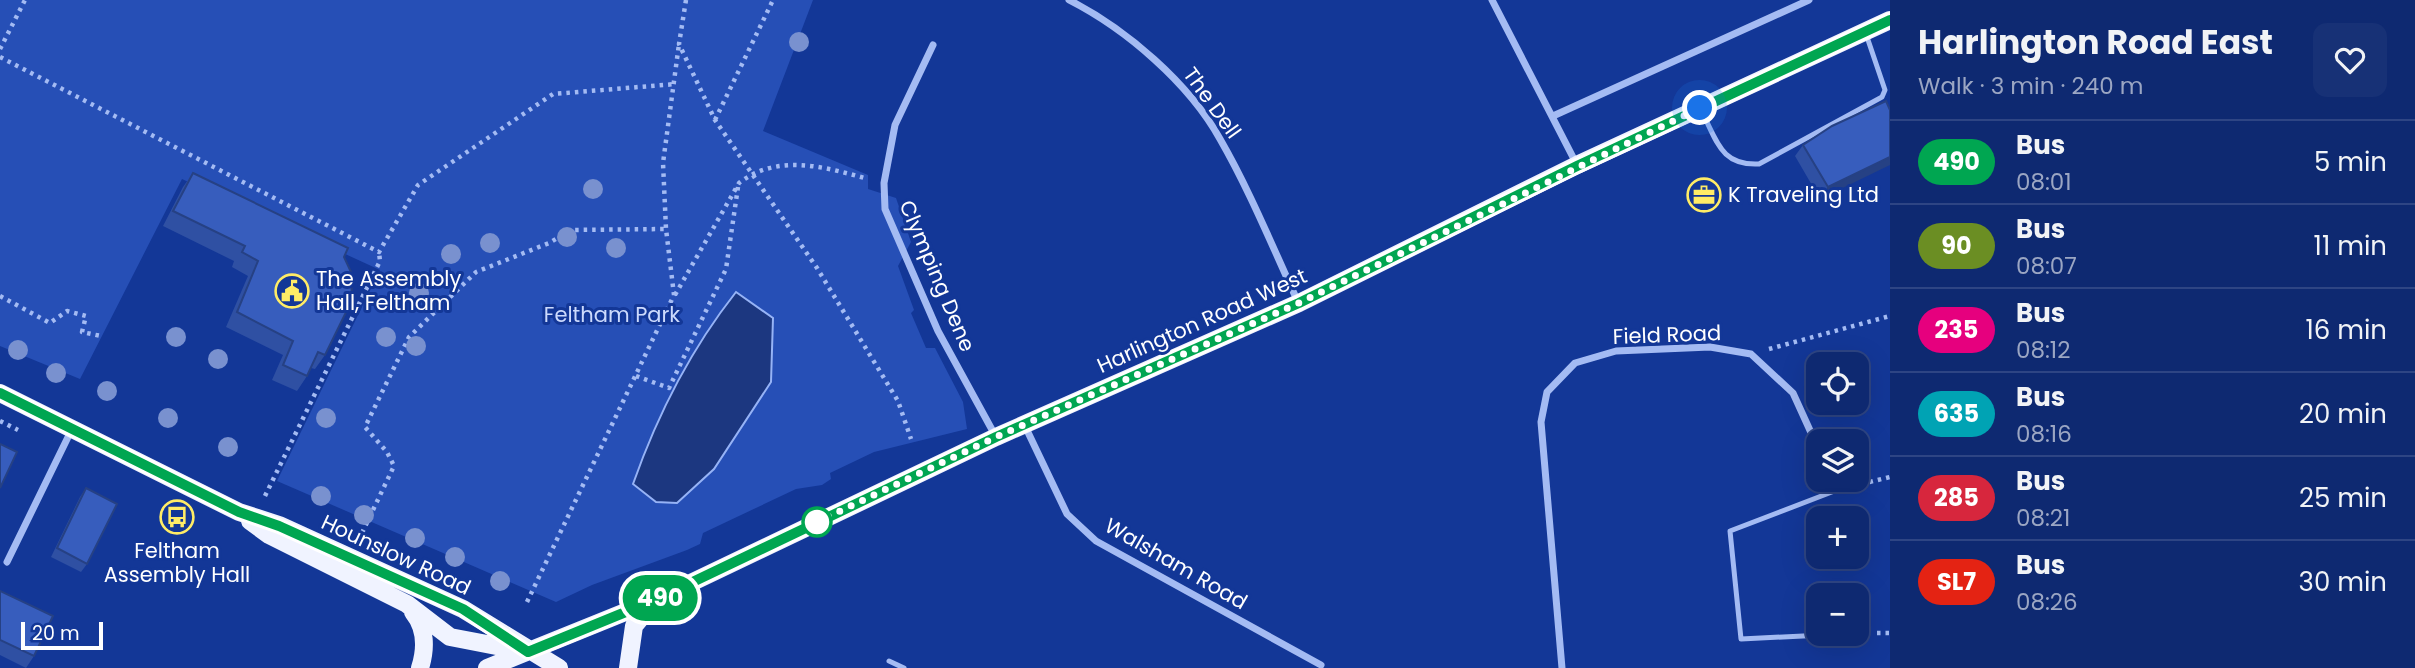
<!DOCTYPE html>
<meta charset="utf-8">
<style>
:root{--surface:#0e2971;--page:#173176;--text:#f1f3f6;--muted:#9ba6c3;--line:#2e4584}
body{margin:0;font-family:Poppins,sans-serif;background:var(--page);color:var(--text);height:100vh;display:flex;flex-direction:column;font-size:26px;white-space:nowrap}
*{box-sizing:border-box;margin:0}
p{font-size:23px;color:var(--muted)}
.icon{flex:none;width:38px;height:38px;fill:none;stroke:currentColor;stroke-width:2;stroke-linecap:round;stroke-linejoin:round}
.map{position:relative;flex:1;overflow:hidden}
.sheet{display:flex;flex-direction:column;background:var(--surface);width:525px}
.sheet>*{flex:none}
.badge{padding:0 14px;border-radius:23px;font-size:24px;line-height:46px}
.controls{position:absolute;left:1806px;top:352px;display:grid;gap:14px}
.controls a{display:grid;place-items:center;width:63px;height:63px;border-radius:14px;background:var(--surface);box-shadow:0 7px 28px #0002,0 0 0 2px var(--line);font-size:35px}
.scale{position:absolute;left:21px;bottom:18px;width:82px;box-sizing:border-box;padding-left:7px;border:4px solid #fff;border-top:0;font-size:19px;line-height:24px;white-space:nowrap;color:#fff;-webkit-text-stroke:5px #133797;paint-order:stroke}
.you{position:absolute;width:35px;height:35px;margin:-18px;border:5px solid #fff;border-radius:50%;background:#1a73e8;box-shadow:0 0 0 10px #1a73e833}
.map>.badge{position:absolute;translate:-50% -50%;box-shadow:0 0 0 4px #fff}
.round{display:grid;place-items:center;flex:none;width:74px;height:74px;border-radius:14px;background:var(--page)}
.overview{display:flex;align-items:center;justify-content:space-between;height:119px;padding:0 28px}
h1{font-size:33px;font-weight:700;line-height:52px}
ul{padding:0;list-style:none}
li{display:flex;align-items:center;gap:21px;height:84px;padding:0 28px;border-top:2px solid var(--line)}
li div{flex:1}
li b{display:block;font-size:26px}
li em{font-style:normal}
li .badge{min-width:77px;font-weight:700;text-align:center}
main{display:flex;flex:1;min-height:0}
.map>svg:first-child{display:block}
</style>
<main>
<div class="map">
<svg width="1890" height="668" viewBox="0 0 1890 668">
<rect width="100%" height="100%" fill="#133797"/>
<path fill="#264fb6" d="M0,0H813L763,131L868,175V189L896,198L911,242L898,266L914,310L911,313L926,348H935L963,402L967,429L874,452L830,473L831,479L822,485L796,489L703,533L700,544L687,550L592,585L556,602L277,481L380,270L182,179L80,379L0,346Z"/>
<path fill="#1c3780" stroke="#96b3f6" stroke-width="2" d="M736,292L773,318L771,382L714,469L677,503L656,502L633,484C657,416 691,349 736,292Z"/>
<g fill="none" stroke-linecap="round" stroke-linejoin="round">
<path stroke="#a4bbf3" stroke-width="4.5" stroke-dasharray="3.5 5" stroke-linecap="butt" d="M686,0L679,44L715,120L817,268L898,401L911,439
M0,49L25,0
M0,57L379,252L418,185L553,94L676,84
M715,120L773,0
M675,295L739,183C778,153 825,167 868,179
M0,296L50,323L67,311L86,316L82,332L101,336
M1769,349L1890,316
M636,376L669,388L726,269L738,187
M0,421L18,430
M1853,486L1890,477
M265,496L380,261L379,252
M362,533L394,466L387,452L365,427L409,337L476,272L549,243L571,230L666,229
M527,602L674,295L666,229L663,163L679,44
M1877,633H1890"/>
<path stroke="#a4bbf3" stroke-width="5" d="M1701,110C1717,140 1720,166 1759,164L1882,97L1885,90L1866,34
M1837,490L1730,531L1741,639L1863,633
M889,661L904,668"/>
<path stroke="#a4bbf3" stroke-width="7" d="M1069,0C1126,29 1189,83 1220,139C1250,191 1273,248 1298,302
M1492,0L1577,165
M933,45L895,125L884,183L885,209L938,331L996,437
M1553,116L1809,0
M1025,426L1067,514L1096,541L1321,665
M1833,480L1837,490
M7,562L71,431
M1562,668L1541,422L1547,392L1575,363L1616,351L1710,347L1751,354L1793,393L1818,448"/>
<path stroke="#f0f3ff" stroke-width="18" d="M0,393L239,512L279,525L463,609L559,668
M250,521L269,535L407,604L450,637L518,650
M413,612C426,628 426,649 420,668
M487,668L655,600L996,437L1299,303L1577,165L1890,20
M628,668L634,626L653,603"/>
</g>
<g fill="#7991cf">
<circle cx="799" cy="42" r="10"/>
<circle cx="593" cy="189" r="10"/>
<circle cx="567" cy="237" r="10"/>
<circle cx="490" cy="243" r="10"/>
<circle cx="616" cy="248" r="10"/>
<circle cx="451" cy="254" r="10"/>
<circle cx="419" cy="293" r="10"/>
<circle cx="176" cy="337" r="10"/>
<circle cx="386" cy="337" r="10"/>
<circle cx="416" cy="346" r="10"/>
<circle cx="18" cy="350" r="10"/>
<circle cx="218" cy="359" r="10"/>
<circle cx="56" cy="373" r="10"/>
<circle cx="107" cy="391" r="10"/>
<circle cx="168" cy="418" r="10"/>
<circle cx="326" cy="418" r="10"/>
<circle cx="228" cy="447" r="10"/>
<circle cx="321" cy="496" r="10"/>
<circle cx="364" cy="515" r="10"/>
<circle cx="415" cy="538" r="10"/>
<circle cx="455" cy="557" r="10"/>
<circle cx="500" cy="581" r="10"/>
</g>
<path fill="#2f50a3" d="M1890,110L1820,199L1795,156L1803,145Z
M193,173L344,257L325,355L315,369L311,368L307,376L297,391L272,380L283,355L226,327L248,276L232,267L234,261L163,226L183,187Z
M86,488L87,564L81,572L51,557L80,497Z
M0,591L34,656L26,668L0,655Z"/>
<path fill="#264184" d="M1890,157V165L1820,199L1828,187Z"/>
<path fill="#375dbd" stroke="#264184" stroke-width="2" d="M1886,101L1890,110V157L1828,187L1803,145L1832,126Z
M193,173L348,248L344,257L351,272L352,300L325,355L318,352L307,376L283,365L293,341L237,312L258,261L242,252L245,246L173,211Z
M0,444L17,452L0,488Z
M86,488L117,504L87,564L57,548Z
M0,591L53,616L34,656L0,640Z"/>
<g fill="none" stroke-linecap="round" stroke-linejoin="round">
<defs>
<path id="line" d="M0,393L239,512L279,526L463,609L528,652L655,600L996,437L1299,303L1577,166L1890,20"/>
</defs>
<use href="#line" stroke="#fff" stroke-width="16"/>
<use href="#line" stroke="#00a651" stroke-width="10"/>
<path stroke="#fff" stroke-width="7" stroke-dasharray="0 12.6" d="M817,522L996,437L1299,303L1700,108"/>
</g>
<defs>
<symbol id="office-ring" viewBox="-11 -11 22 22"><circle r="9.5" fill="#133797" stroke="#ffec66" stroke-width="1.5"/><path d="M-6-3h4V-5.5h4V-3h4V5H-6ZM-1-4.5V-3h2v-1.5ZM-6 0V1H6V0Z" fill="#ffec66"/></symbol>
<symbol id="civic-ring" viewBox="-11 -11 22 22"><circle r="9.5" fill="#133797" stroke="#ffec66" stroke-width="1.5"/><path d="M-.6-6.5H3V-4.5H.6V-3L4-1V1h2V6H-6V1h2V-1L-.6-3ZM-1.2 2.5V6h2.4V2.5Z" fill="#ffec66"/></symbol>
<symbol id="bus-ring" viewBox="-11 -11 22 22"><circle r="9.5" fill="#133797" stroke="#ffec66" stroke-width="1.5"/><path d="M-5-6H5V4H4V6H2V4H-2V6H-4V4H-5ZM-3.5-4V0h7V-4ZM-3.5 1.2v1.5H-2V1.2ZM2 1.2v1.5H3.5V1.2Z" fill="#ffec66"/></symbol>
</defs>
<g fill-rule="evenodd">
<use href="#office-ring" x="1685" y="176" width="38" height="38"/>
<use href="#civic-ring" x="273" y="272" width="38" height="38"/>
<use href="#bus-ring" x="158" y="498" width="38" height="38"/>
</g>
<circle fill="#fff" stroke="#00a651" stroke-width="3.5" cx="817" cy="522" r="14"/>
<g text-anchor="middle" stroke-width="6" stroke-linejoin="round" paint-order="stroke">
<g font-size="21" fill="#fff" stroke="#133797">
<text transform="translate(1212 103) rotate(54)" y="7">The Dell</text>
<text transform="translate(937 276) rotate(67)" y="7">Clymping Dene</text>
<text transform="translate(1202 321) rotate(-24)" y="7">Harlington Road West</text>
<text transform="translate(1667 335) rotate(-2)" y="7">Field Road</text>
<text transform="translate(396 555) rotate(25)" y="7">Hounslow Road</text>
<text transform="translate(1176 564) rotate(30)" y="7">Walsham Road</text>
</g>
<g font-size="21" fill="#fff" stroke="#133797" text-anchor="start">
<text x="1728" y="202">K Traveling Ltd</text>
<text x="316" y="286">The Assembly<tspan x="316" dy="24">Hall, Feltham</tspan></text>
<text x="177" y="558" text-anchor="middle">Feltham<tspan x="177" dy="24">Assembly Hall</tspan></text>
</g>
<g font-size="21" fill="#ccdafd" stroke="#133797">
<text x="612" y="322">Feltham Park</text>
</g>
</g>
</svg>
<div class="controls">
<a><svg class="icon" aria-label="locate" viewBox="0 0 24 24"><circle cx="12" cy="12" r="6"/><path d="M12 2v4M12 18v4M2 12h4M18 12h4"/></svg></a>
<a><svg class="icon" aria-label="layers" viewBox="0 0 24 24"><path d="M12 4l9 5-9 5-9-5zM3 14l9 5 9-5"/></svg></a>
<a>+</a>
<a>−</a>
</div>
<div class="scale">20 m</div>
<div class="you" style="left:1700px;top:108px"></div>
<b class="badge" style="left:660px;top:598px;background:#00a651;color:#fff">490</b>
</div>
<section class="sheet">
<div class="overview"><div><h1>Harlington Road East</h1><p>Walk · 3 min · 240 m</p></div><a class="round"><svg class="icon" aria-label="heart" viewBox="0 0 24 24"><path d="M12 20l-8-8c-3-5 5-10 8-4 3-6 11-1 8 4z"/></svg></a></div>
<ul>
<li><span class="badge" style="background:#00a651;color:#fff">490</span><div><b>Bus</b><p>08:01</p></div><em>5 min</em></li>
<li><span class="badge" style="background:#6b8e23;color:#fff">90</span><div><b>Bus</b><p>08:07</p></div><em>11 min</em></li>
<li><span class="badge" style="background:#e6007e;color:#fff">235</span><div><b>Bus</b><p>08:12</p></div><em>16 min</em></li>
<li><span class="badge" style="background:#00a3b4;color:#fff">635</span><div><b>Bus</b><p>08:16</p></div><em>20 min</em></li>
<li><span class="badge" style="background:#d7263d;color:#fff">285</span><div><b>Bus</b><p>08:21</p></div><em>25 min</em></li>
<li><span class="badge" style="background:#e42313;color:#fff">SL7</span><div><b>Bus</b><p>08:26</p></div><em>30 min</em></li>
</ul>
</section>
</main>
